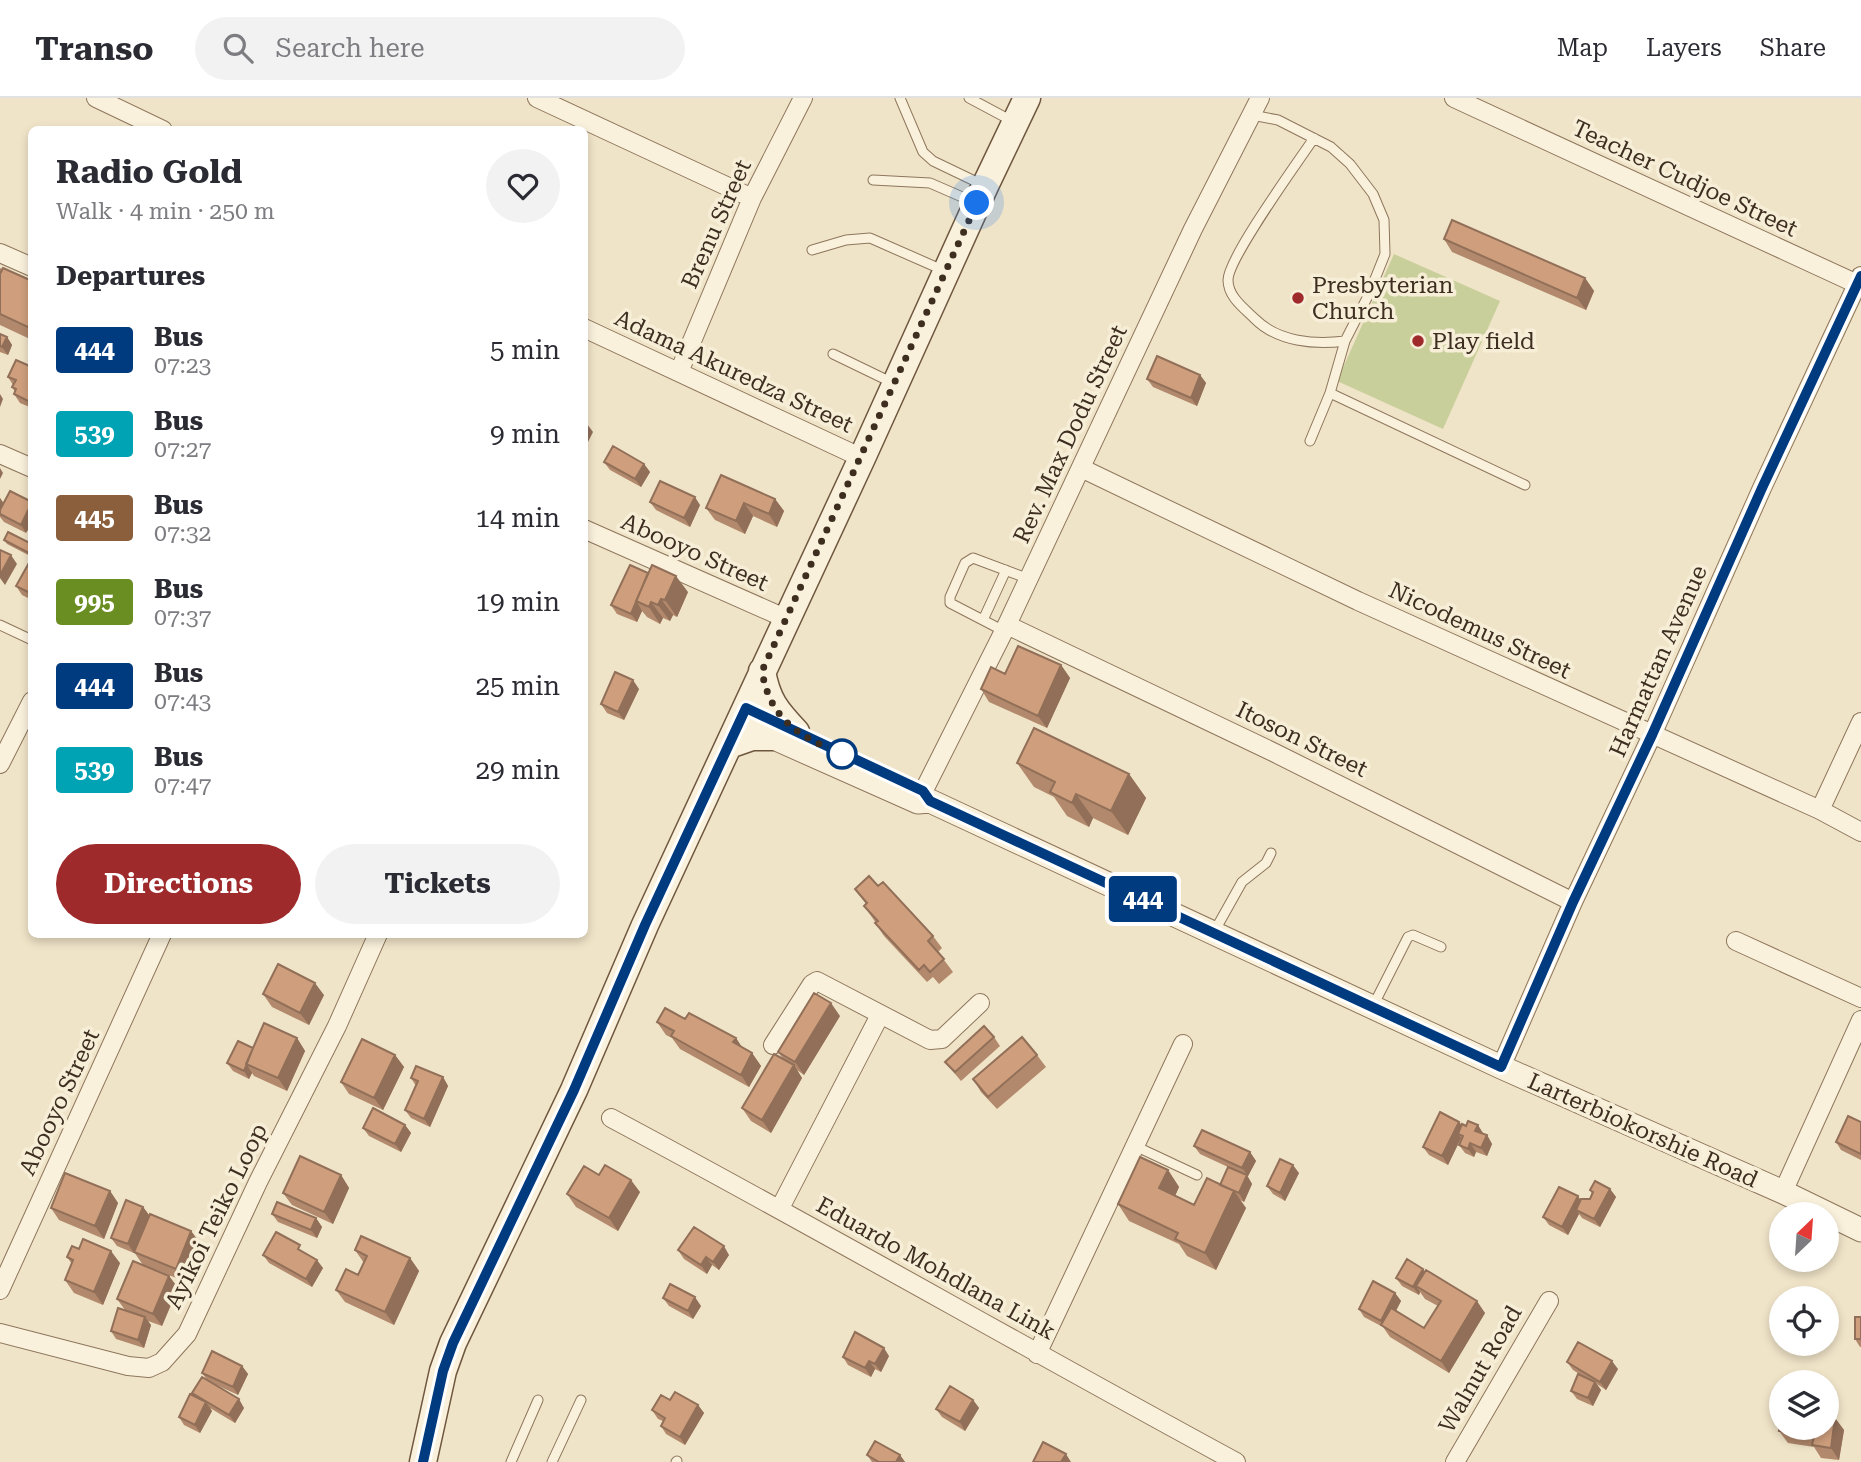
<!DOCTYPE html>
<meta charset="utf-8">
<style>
:root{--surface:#fff;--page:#f2f2f3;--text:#2b2b33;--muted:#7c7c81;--line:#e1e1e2;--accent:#9e2a2b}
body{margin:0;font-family:"Roboto Serif",serif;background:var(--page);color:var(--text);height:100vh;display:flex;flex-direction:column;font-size:26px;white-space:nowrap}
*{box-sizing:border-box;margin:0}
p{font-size:23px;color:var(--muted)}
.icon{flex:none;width:38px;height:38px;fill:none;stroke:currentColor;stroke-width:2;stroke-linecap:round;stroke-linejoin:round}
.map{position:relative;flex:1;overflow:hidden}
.sheet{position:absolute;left:28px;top:28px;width:560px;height:812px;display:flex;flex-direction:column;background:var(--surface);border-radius:10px;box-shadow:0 4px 10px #0003}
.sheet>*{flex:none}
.badge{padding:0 14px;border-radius:5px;font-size:24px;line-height:46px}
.needle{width:46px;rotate:25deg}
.fabs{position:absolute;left:1769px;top:1104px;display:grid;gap:14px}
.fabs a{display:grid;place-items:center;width:70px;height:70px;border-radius:50%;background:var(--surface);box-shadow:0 4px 10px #0003;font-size:35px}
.you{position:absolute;width:35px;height:35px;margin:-18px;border:5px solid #fff;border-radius:50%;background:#1a73e8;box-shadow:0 0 0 10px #1a73e833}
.map>.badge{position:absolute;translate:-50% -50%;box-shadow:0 0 0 4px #fff}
h2{padding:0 28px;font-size:26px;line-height:63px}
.round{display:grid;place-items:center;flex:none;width:74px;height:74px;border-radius:37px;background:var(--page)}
.overview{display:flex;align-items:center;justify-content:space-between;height:119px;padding:0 28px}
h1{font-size:33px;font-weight:700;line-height:52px}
.action{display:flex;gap:14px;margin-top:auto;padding:14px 28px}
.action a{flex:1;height:80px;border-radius:42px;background:var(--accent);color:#fff;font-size:28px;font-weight:700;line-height:80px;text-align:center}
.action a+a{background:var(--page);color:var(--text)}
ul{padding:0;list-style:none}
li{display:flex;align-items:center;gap:21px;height:84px;padding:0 28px}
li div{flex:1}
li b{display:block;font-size:26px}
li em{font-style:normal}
li .badge{min-width:77px;font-weight:700;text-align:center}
header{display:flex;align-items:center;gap:42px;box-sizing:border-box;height:98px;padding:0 35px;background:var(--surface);border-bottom:2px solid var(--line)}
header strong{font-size:33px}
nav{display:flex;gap:38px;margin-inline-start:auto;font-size:24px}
.search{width:490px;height:63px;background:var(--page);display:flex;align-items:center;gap:18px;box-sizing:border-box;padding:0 24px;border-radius:38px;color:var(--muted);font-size:26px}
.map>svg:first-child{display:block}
</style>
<header>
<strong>Transo</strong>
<div class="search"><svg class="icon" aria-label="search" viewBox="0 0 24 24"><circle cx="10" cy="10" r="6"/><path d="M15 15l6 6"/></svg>Search here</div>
<nav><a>Map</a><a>Layers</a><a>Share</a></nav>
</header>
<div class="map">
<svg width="1861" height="1364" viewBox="0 0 1861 1364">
<rect width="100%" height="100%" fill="#f0e4c8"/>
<path fill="#c9cf9b" d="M1394,156L1500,203L1443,331L1337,283Z"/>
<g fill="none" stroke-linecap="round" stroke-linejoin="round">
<defs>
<path id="service" d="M900,0L923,54L933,63L983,87
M969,0L1014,24
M1252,17L1278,22L1331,49L1350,66L1373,96L1384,122L1385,156L1369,196L1345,243L1330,295L1310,343
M1314,40C1298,64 1228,160 1228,182C1228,199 1244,210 1255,221C1278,244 1315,247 1345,243
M873,82L930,85L976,105
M812,152L846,142L870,140L945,173
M833,256L893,285
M1330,295L1525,387
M983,522L1006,472
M0,527L32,542
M1004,533L950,505V499L965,465L973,460L1029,481
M1214,834L1242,784L1266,765L1271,755
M1373,908L1408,839L1413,837L1441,849
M1135,1048L1197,1077
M511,1364L538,1302
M552,1364L581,1302
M676,1364L677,1363"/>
<path id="minor" d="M96,0L163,32
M537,0L752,100
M1454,0L1857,186
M0,155L32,169
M584,230L862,360
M679,274L752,100L803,0
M0,356L32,370
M1081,370L1358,503L1820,712L1861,734
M584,431L787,521
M1007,527L1275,655L1573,804
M0,666L32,603
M918,704L1004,533L1193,131L1260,0
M1820,712L1861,624
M1736,843L1861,900
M773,947L812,886L817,883L930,942L942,941L980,905
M1501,969L1573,804L1652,637L1762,390L1861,178
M611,1020C821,1132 1027,1251 1236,1364
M1783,1094L1861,922
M780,1110L880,917
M0,1192L162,836
M0,1235L128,1268L149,1270L162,1264L187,1236L258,1084L337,928L378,836
M1037,1256L1183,946
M1455,1364L1549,1203"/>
<path id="tertiary" d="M756,632L918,704L930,703L1501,969L1783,1094L1861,1132"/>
<path id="secondary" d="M762,573C767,602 776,613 796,634
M729,647L752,639H772
M423,1364L443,1273L453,1245L574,992L645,827L862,360L985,88L1027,0"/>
</defs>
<use href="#service" stroke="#8d765c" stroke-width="11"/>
<use href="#minor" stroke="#8d765c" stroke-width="20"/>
<use href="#tertiary" stroke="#8d765c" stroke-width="25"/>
<use href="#secondary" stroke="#6f573f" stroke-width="29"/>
<use href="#service" stroke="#faf1dc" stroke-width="9"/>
<use href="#minor" stroke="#faf1dc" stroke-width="18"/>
<use href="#tertiary" stroke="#faf1dc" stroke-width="23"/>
<use href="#secondary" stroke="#faf1dc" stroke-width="26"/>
</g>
<path fill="#b2896c" d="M1444,141L1585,180L1594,193L1586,212L1452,154Z
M0,170L32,183V242L0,227Z
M0,236L7,239L12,247L8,257L0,254Z
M32,269V310L20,305L14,296L15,294L12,289L13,287L8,279Z
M1200,277L1206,285L1197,308L1153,289L1147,281Z
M604,364L644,366L650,374L641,389L610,372Z
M10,393L26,435L4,424L0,419V400L4,406Z
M775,401L784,413L777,429L753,418L745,436L715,422L706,410Z
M650,404L700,407L690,429L656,412Z
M4,442L32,446V459L7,446Z
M32,464V502L22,497L16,488Z
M688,494L677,519L673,517L670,523L663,520L660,526L647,519L642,513L637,524L617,516L611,507Z
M1061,567L1070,580L1047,630L989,604L981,591L1005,576Z
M639,591L624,622L607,615L601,606Z
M1017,665L1129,676L1146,700L1128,737L1093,720L1089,729L1067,718L1054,699L1034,689Z
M878,788L933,838L942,850L938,854L953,874L939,886L933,879L927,884L884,838L875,825H876L864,808L866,806L855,791Z
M263,896L324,897L309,927L272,909Z
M840,918L804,977L797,972L802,980L771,1035L751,1023L742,1010L784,962L778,954Z
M685,921L736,940L742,950L752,955L761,968L749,989L680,951L672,940L666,937L657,924Z
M994,939L1000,948L961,983L945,964Z
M297,940L305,953L287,993L254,978L252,975L249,981L233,973L227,965L253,950Z
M395,957L404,969L383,1012L349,996L341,984Z
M1037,957L1046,969L997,1011L981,994L973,981Z
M443,979L448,988L430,1029L411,1020L405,1012L416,988L411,980Z
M1459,1024L1462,1027L1487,1037L1492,1046L1487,1058L1476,1054L1474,1059L1465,1055L1459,1047L1462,1041L1461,1040L1448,1067L1429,1057L1423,1049Z
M1861,1024V1062L1841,1052L1836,1044Z
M405,1027L411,1035L401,1054L369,1038L363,1030Z
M1194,1048L1250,1054L1256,1063L1248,1078H1247L1252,1086L1244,1104L1240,1102L1246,1110L1216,1172L1187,1158L1179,1146L1129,1123L1118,1106L1168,1072L1179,1089L1175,1098L1194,1107L1220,1087L1228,1069L1200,1056Z
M1299,1075L1285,1103L1273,1096L1267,1088Z
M341,1077L349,1090L333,1126L292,1107L283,1095Z
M599,1077L640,1094L618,1133L576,1109L567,1096Z
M1610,1091L1616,1099L1600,1129L1582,1120L1579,1116L1568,1137L1549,1127L1543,1119L1581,1102L1590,1101L1592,1096L1590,1092Z
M110,1093L118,1105L104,1141L59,1122L51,1110Z
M143,1109L149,1117L134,1155L117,1148L111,1140Z
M272,1116L316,1120L322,1129L317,1140L278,1124Z
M191,1133L200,1145L184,1183L143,1167L134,1154Z
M355,1152L410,1160L419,1173L394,1227L345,1204L336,1192L358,1177L364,1165Z
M678,1152L729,1157L719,1172L712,1167L707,1176L684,1161Z
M305,1156L323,1170L312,1189L269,1165L263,1157Z
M67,1159L120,1165L103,1207L74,1195L65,1182L72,1166Z
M1425,1174L1485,1215L1449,1275L1390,1239L1383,1229L1364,1219L1359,1211L1395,1195L1401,1203L1396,1213L1424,1230L1438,1208L1425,1201L1420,1194L1419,1197L1402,1188L1396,1180Z
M169,1178L178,1190L162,1228L148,1223L151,1227L144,1250L116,1241L111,1233L125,1212L117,1201Z
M663,1200L701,1208L693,1221L669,1208Z
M1861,1219V1249H1860L1855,1241Z
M889,1258L881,1274L875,1271L871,1279L848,1267L843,1259Z
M1567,1264L1618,1271L1606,1292L1597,1286L1601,1292L1593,1308L1577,1301L1571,1293L1584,1279L1573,1272Z
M242,1268L248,1276L238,1297L212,1285L244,1310L235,1325L210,1310L212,1313L200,1335L184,1327L179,1319L195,1299L192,1295L207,1282L202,1275Z
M670,1302L698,1307L704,1315L685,1347L666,1336L661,1328L663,1323L658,1321L652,1312Z
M973,1302L979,1310L965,1333L942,1319L936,1311Z
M1827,1312L1831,1319L1835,1320L1844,1332L1839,1362L1821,1360L1814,1349L1788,1345L1779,1333L1827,1330Z
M867,1357H900L905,1364H872Z"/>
<path fill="#916f58" d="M1585,180L1594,193L1586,212L1577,200Z
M7,239L12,247L8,257L2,249Z
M1200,277L1206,285L1197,308L1191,300Z
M0,296L3,301L0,309Z
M587,326L593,334L584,352V332Z
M644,366L650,374L641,389L635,381Z
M0,370L3,375L0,381Z
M695,399L700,407L690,429L684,420Z
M0,400L6,409L0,416Z
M775,401L784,413L777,429L769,416Z
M744,405L753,418L745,436L736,423Z
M32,406V426L26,435L21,427Z
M11,457L17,466L5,487L0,480V477Z
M676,478L688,494L677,519L665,502Z
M661,501L673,517L670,523L658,507Z
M637,504L642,513L637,524L631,516Z
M651,504L663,520L660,526L649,509Z
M1061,567L1070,580L1047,630L1038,618Z
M633,582L639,591L624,622L618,614Z
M1129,676L1146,700L1128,737L1111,713Z
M1076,696L1093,720L1089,729L1072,705Z
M315,885L324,897L309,927L300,915Z
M831,905L840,918L804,977L795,964Z
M297,940L305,953L287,993L278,980Z
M736,940L744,952L733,944Z
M752,955L761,968L749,989L741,977Z
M395,957L404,969L383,1012L374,1000Z
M247,967L252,975L249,981L244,973Z
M794,967L802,980L771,1035L762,1022Z
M443,979L448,988L430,1029L424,1021Z
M1459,1024L1465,1032L1458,1036L1461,1040L1448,1067L1442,1058Z
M405,1027L411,1035L401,1054L395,1046Z
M1478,1027L1483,1035L1481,1041L1475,1033Z
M1487,1037L1492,1046L1487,1058L1481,1050Z
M1470,1045L1476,1054L1474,1059L1468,1051Z
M1250,1054L1256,1063L1248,1078L1242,1070Z
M1293,1067L1299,1075L1285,1103L1280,1095Z
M1168,1072L1179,1089L1171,1107L1159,1090Z
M341,1077L349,1090L333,1126L324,1114Z
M1247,1077L1252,1086L1244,1104L1239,1095Z
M631,1082L640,1094L618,1133L609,1120Z
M1610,1091L1616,1099L1600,1129L1594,1121Z
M110,1093L118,1105L104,1141L95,1128Z
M1234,1093L1246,1110L1216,1172L1205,1155Z
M1578,1098L1584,1107L1576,1112L1579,1116L1568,1137L1562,1129Z
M143,1109L149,1117L134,1155L128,1146Z
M316,1120L322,1129L317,1140L311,1132Z
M191,1133L200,1145L184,1183L176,1171Z
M724,1148L729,1157L719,1172L713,1164Z
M111,1153L120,1165L103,1207L94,1194Z
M706,1159L712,1167L707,1176L701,1167Z
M410,1160L419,1173L394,1227L385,1214Z
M317,1162L323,1170L312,1189L306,1181Z
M1423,1171L1429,1179L1416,1188L1420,1194L1419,1197L1413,1189Z
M169,1178L178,1190L162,1228L153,1216Z
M1395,1195L1401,1203L1386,1231L1381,1223Z
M695,1199L701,1208L693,1221L688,1213Z
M1477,1203L1485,1215L1449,1275L1441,1263Z
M145,1219L151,1227L144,1250L138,1242Z
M884,1250L889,1258L881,1274L875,1266Z
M869,1263L875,1271L871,1279L865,1270Z
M1612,1263L1618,1271L1606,1292L1600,1284Z
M242,1268L248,1276L238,1297L233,1289Z
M1595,1284L1601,1292L1593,1308L1588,1300Z
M239,1301L244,1310L235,1325L229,1317Z
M973,1302L979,1310L965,1333L960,1324Z
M206,1304L212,1313L200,1335L195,1327Z
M698,1307L704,1315L685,1347L680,1339Z
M1835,1320L1844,1332L1839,1362L1831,1350Z
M1066,1356L1071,1364H1061Z
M900,1357L905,1364H896Z"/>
<path fill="#cf9f7d" stroke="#916f58" stroke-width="2" d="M1452,122L1585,180L1577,200L1444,141Z
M3,170L32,183V231L0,216V176Z
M0,236L7,239L2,249L0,248Z
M1157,258L1200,277L1191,300L1147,281Z
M16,262L32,269V305L14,296L16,291L12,289L16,282L8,279Z
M613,348L644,366L635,381L604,364Z
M721,377L775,401L769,416L744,405L736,423L706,410Z
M660,383L695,399L684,420L650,404Z
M10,393L32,404L21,427L0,416V412Z
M8,434L32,446V450L29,455L4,442Z
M0,452L11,457L0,477Z
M30,463L32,464V496L16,488Z
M630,467L648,475L631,516L611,507Z
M652,467L676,478L665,502L661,501L658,507L651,504L649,509L636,503Z
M1018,548L1061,567L1038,618L981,591L991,569L1005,576Z
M615,574L633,582L618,614L601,606Z
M1034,630L1129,676L1111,713L1076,696L1072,705L1050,694L1055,684L1017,665Z
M869,778L878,788L883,784L933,838L928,843L944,861L930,874L924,867L919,872L875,825L878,823L864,808L867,805L855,791Z
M278,866L315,885L300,915L263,896Z
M814,895L831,905L795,964L778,954Z
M665,910L685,921L689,915L736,940L733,944L752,955L741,977L671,938L674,933L657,924Z
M264,925L297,940L278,980L246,966Z
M984,928L994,939L955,974L945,964Z
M1022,939L1037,957L988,999L973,981Z
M362,941L395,957L374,1000L341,984Z
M238,943L253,950L244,973L227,965Z
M774,956L794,967L762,1022L742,1010Z
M416,968L443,979L424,1021L405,1012L418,983L411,980Z
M373,1010L405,1027L395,1046L363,1030Z
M1440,1014L1459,1024L1442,1058L1423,1049Z
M1848,1018L1861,1024V1056L1836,1044Z
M1468,1023L1478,1027L1475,1033L1487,1037L1481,1050L1470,1045L1468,1051L1459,1047L1463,1038L1458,1036L1462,1026L1466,1028Z
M1202,1032L1250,1054L1242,1070L1194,1048Z
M300,1058L341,1077L324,1114L283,1095Z
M1140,1059L1168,1072L1159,1090L1194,1107L1207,1080L1234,1093L1205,1155L1175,1141L1178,1135L1118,1106Z
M1280,1061L1293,1067L1280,1095L1267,1088Z
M605,1067L631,1082L609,1120L567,1096L584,1068L599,1077Z
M1228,1069L1247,1077L1239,1095L1220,1087Z
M65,1075L110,1093L95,1128L51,1110Z
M1595,1083L1610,1091L1594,1121L1576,1112L1581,1101H1590L1593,1094L1590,1092Z
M1559,1089L1578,1098L1562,1129L1543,1119Z
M126,1102L143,1109L128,1146L111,1140Z
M277,1104L316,1120L311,1132L272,1116Z
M150,1116L191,1133L176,1171L134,1154Z
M694,1129L724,1148L713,1164L706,1159L701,1167L678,1152Z
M276,1134L300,1147L298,1151L317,1162L306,1181L263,1157Z
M361,1138L410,1160L385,1214L336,1192L346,1171L358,1177L367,1158L355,1152Z
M83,1141L111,1153L94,1194L65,1182L73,1162L67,1159L72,1148L79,1151Z
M1407,1161L1423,1171L1413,1189L1396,1180Z
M133,1163L169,1178L153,1216L117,1201Z
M1426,1172L1477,1203L1441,1263L1381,1227L1391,1210L1424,1230L1441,1203L1416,1188Z
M1373,1183L1395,1195L1381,1223L1359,1211Z
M670,1186L695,1199L688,1213L663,1200Z
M118,1210L145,1219L138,1242L111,1233Z
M1855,1219H1861V1241H1855Z
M855,1234L884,1250L875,1266L869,1263L865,1270L843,1259Z
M1578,1244L1612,1263L1600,1284L1567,1264Z
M212,1253L242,1268L233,1289L202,1275Z
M1578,1276L1595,1284L1588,1300L1571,1293Z
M202,1279L239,1301L229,1317L192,1295Z
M950,1288L973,1302L960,1324L936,1311Z
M675,1294L698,1307L680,1339L661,1328L665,1320L652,1312L661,1297L670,1302Z
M190,1296L206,1304L195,1327L179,1319Z
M1782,1316V1330H1827V1319L1835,1320L1831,1350L1812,1347L1814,1338L1779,1333Z
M875,1343L900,1357L896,1364H879L867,1357Z
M1043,1344L1066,1356L1061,1364H1033Z"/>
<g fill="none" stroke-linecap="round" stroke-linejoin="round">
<defs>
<path id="line" d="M423,1364L443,1273L453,1245L574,992L645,827L746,610L923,693L930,703L1501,969L1573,804L1652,637L1762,390L1861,178"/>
</defs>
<use href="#line" stroke="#fff" stroke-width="16"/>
<use href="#line" stroke="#003b80" stroke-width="10"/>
<path stroke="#3d2e20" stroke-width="7" stroke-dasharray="0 12.6" d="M842,656C799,638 770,622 762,573L977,105"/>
</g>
<g fill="#9e2a2b" stroke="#f7eed8" stroke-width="2.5">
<circle cx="1298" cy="200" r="7"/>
<circle cx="1418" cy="243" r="7"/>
</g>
<circle fill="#fff" stroke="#003b80" stroke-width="3.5" cx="842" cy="656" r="14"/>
<g text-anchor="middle" stroke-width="7" stroke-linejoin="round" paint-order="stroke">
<g font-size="23" fill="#3d2e20" stroke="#f7eed8">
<text transform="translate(1685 80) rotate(25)" y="8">Teacher Cudjoe Street</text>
<text transform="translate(716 126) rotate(-66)" y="8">Brenu Street</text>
<text transform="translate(734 273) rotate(25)" y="8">Adama Akuredza Street</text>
<text transform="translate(1070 336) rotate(-65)" y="8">Rev. Max Dodu Street</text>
<text transform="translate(695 454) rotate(24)" y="8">Abooyo Street</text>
<text transform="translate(1480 532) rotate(25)" y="8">Nicodemus Street</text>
<text transform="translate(1658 563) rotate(-66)" y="8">Harmattan Avenue</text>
<text transform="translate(1302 641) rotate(26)" y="8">Itoson Street</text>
<text transform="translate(59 1004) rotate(-65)" y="8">Abooyo Street</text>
<text transform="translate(1643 1032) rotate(24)" y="8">Larterbiokorshie Road</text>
<text transform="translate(216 1118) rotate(-64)" y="8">Ayikoi Teiko Loop</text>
<text transform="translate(936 1170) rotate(29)" y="8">Eduardo Mohdlana Link</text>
<text transform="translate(1480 1271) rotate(-60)" y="8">Walnut Road</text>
</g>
<g font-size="23" fill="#3d2e20" stroke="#f7eed8" text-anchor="start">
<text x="1312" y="195">Presbyterian<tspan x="1312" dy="26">Church</tspan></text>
<text x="1432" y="251">Play field</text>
</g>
</g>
</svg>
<div class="fabs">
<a><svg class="needle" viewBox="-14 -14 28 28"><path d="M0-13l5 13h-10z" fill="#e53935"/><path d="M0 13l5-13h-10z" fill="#7c7c81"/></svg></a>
<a><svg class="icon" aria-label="locate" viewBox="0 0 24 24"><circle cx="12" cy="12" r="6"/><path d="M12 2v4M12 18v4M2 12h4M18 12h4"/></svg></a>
<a><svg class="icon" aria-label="layers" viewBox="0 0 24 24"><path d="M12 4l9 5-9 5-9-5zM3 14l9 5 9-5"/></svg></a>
</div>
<div class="you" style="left:977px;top:105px"></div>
<b class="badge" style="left:1143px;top:801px;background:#003b80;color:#fff">444</b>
<section class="sheet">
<div class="overview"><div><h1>Radio Gold</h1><p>Walk · 4 min · 250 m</p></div><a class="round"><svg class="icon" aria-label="heart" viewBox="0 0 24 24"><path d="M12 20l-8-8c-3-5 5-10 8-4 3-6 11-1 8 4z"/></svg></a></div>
<h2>Departures</h2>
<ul>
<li><span class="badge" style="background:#003b80;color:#fff">444</span><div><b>Bus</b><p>07:23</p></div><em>5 min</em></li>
<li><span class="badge" style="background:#00a3b4;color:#fff">539</span><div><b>Bus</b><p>07:27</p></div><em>9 min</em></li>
<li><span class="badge" style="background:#8b5e3c;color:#fff">445</span><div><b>Bus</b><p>07:32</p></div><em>14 min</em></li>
<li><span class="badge" style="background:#6b8e23;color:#fff">995</span><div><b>Bus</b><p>07:37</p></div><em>19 min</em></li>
<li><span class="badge" style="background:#003b80;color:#fff">444</span><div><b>Bus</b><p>07:43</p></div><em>25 min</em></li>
<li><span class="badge" style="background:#00a3b4;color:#fff">539</span><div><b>Bus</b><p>07:47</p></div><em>29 min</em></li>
</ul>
<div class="action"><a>Directions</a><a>Tickets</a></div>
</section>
</div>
